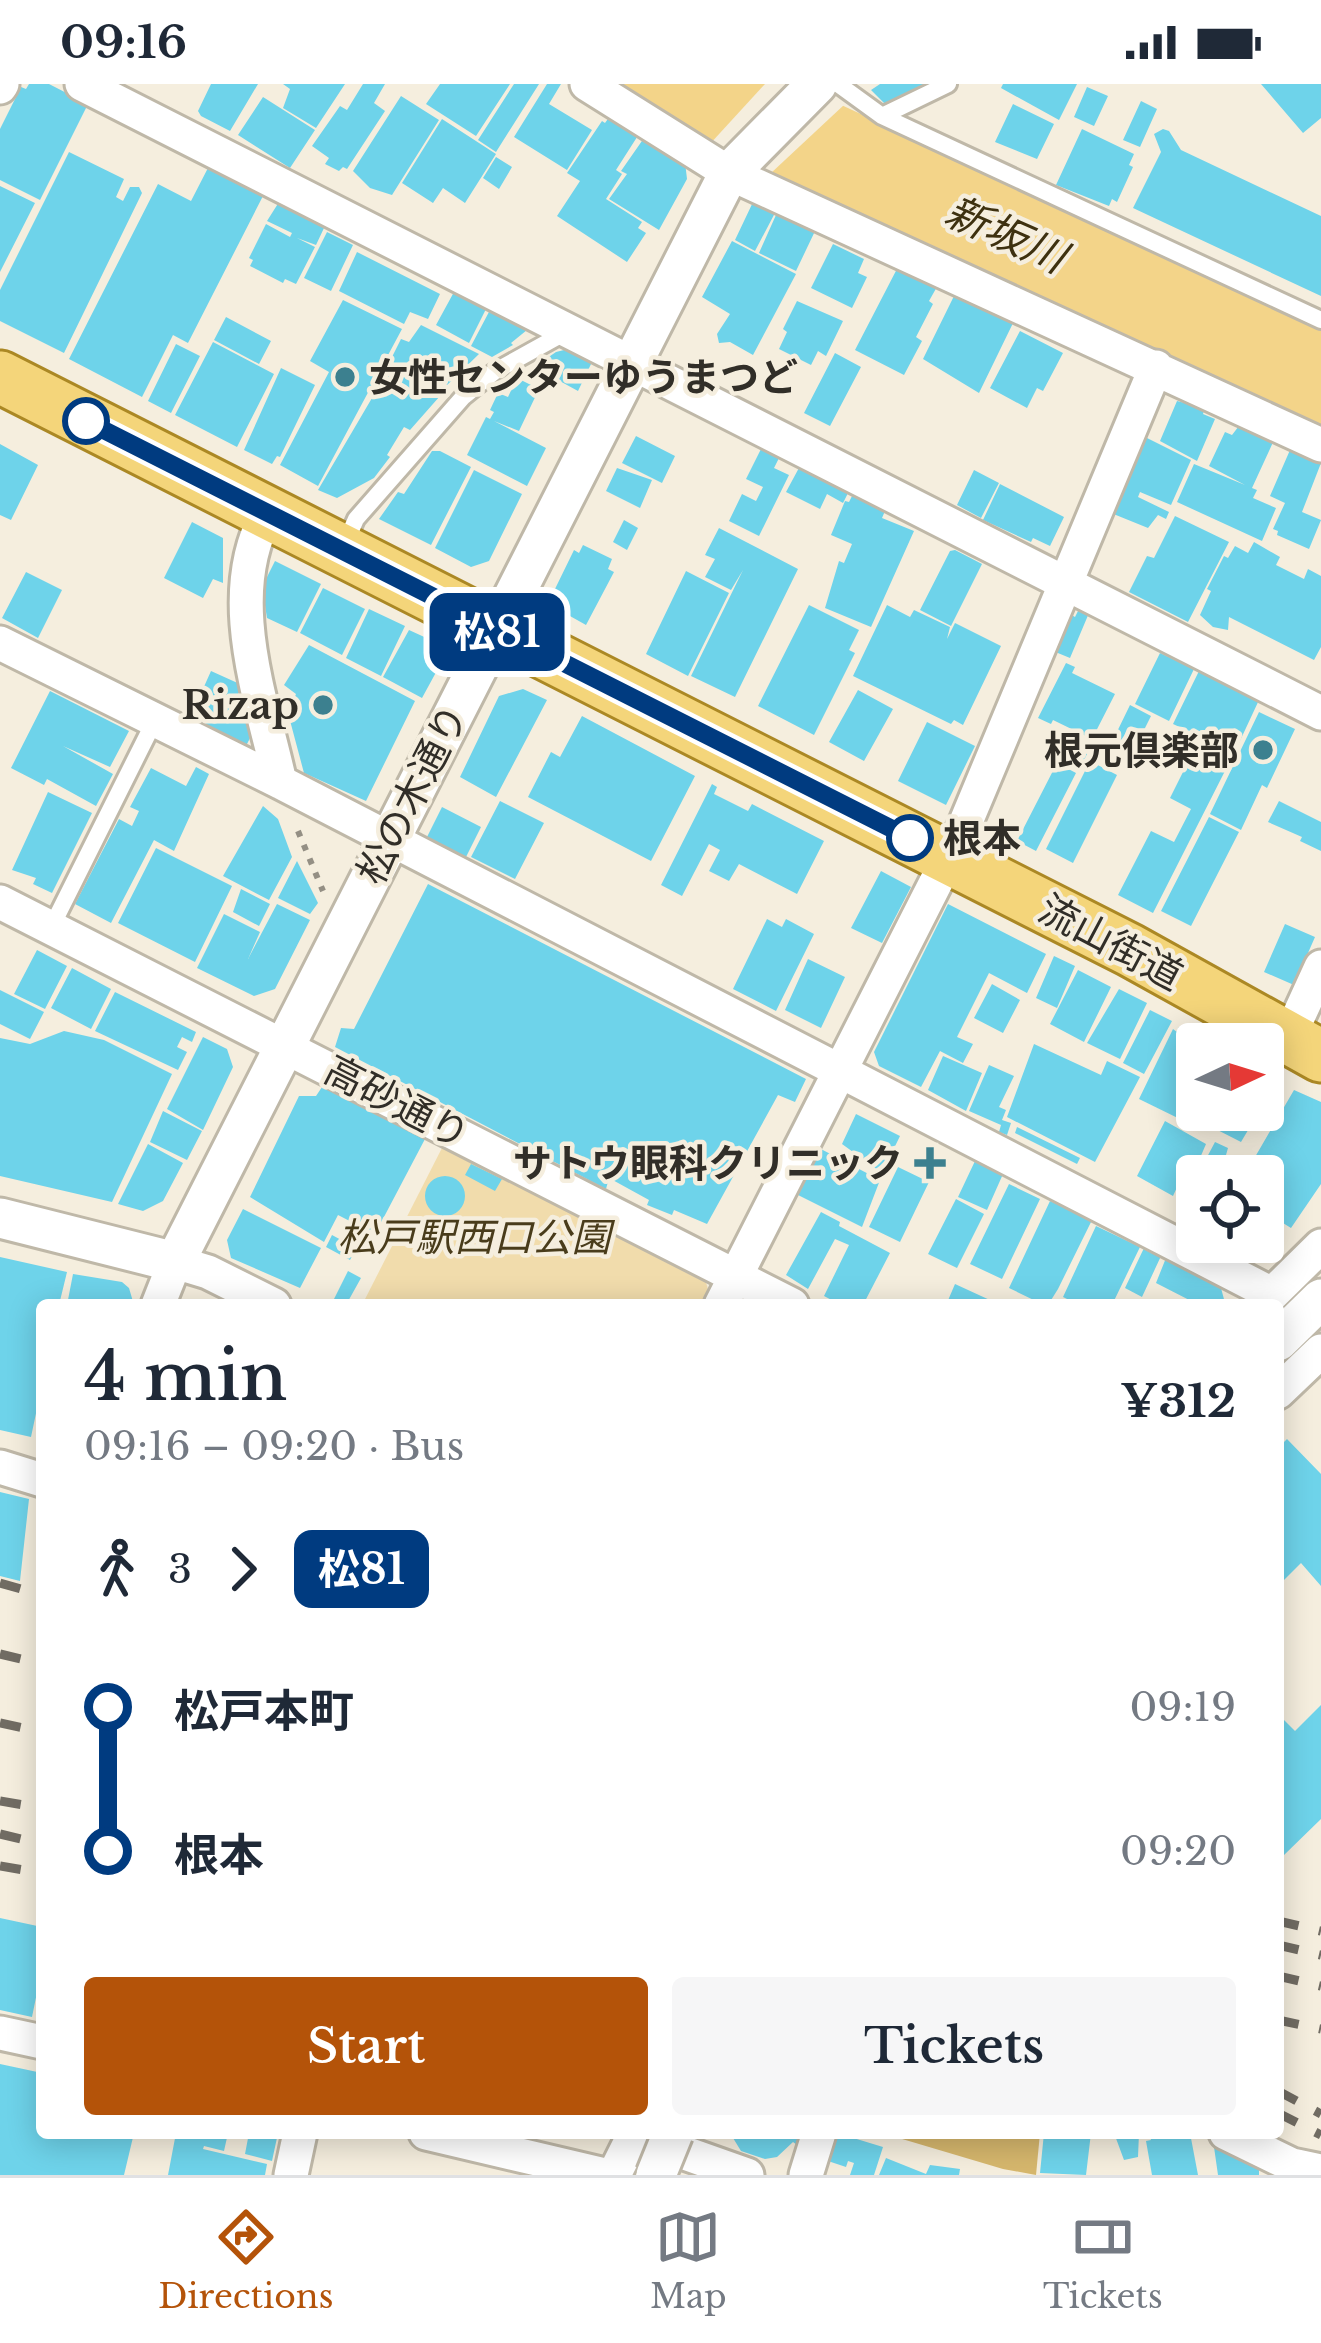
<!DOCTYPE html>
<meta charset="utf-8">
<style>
:root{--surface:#fff;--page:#f6f6f7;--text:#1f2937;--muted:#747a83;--line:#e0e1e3;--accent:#b45309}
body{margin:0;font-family:"Libre Baskerville","Noto Sans JP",serif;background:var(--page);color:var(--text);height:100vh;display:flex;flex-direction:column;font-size:45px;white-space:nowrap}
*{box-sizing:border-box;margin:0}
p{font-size:39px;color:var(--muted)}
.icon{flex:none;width:66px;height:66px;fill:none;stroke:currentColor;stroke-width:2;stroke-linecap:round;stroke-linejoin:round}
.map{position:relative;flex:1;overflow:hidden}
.side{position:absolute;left:36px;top:1215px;width:1248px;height:840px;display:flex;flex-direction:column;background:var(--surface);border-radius:12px;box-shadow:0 6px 30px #0003}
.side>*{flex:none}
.badge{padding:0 24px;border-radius:18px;font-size:42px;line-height:78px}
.needle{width:78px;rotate:86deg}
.tools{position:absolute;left:1176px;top:939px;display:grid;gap:24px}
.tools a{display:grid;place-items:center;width:108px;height:108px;border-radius:12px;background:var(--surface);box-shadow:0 6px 30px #0003;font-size:60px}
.map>.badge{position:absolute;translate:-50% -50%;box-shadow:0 0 0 6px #fff}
.legs{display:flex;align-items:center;gap:18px;height:132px;padding:0 48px;font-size:39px}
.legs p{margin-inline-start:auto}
.summary{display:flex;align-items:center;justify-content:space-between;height:204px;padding:0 48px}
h1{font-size:66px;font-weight:600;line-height:90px}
.primary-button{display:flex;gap:24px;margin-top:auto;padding:24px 48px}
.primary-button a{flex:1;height:138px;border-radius:12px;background:var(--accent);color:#fff;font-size:48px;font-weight:600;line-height:138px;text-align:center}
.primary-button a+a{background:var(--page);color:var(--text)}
ul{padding:0 48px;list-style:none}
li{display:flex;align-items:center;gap:42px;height:144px;font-size:45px}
li i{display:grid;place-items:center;width:18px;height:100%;margin:0 15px;background:currentColor}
li i::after{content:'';width:30px;height:30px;margin:-15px;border:9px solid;border-radius:50%;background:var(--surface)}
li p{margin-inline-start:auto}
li:first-child i{background:linear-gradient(#0000 50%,currentColor 0)}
li:last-child i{background:linear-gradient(currentColor 50%,#0000 0)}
.status{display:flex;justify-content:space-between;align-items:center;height:84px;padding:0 60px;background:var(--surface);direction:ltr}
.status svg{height:33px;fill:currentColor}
.tabs{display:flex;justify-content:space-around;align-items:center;height:168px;border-top:3px solid var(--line);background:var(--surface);font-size:33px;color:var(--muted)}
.tabs a{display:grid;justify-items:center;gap:6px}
.tabs .selected{color:var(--accent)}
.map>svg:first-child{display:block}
</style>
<div class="status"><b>09:16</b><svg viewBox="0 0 49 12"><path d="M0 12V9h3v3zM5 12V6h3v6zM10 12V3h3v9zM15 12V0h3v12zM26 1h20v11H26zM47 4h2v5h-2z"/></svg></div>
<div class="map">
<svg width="1321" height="2091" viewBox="0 0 1321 2091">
<rect width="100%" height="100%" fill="#f5eede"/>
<path fill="#f1dcac" d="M444,1060L704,1191L709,1209L703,1221H362Z"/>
<path fill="#d6b76d" d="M882,2049H1040L1036,2091L1003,2085Z"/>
<path fill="#f3d489" d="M617,0H796L1321,243V341L710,60Z"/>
<path fill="#f5eede" d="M765,0H800L845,20L770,90L709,61Z"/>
<path fill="#6ed3ea" d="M29,0H49L88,20L40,116L0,96V45L21,3L26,5Z
M211,0H258L230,47L201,32L198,27Z
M283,0H345L316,44L283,24L290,5Z
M363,0H385L374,19L385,27L347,85L343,83L339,87L325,80L329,74L312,62L340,22L347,26Z
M440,0H510L476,52L426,20Z
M514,0H539L496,68L478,56Z
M547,0H561L549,20L592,46L567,86L514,53Z
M880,0H930L888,23L871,6Z
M1003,0H1077L1059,36L1001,4Z
M1261,0H1321V34L1303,49Z
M1087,3L1108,12L1094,42L1074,33Z
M401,12L439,36L392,111L370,104L353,87Z
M263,13L315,46L290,84L238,51Z
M1141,17L1157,25L1140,63L1123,56Z
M1013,20L1054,40L1037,75L995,58Z
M610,32L639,50L616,86L622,90L606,115L642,138L638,144L646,149L627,178L557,132L580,97L567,89L602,37L605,39Z
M442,35L496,70L465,119L443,104L433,119L402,99Z
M1082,45L1134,70L1129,81L1133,83L1117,118L1112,115L1109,122L1056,101Z
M1163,45L1169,47L1181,66L1321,132V212L1133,124L1161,68L1154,50Z
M644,54L685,78L687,95L659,146L609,115L627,90L621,87Z
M69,68L124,95L116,113L123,117L130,103H139L142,109L64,269L0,237V206Z
M496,73L512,83L499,105L483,94Z
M209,82L264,110L188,259L173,251L142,313L69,275L158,100L191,117Z
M0,102L35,119L0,188Z
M754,116L776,127L755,167L735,156Z
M279,118L320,138L318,141L324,144L316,161L297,154L315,163L296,200L285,195L283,199L250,182L253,176L249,174L266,140L290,153L292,149L267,137Z
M780,122L816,145L796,187L759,169Z
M327,148L353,161L331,207L304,194Z
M732,157L796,190L753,271L730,258L719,259L717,250L730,230L702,213Z
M833,160L864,175L858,189L867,193L852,224L811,204Z
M357,168L440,210L428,235L410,228L404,240L339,207Z
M899,181L938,201L929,217L933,220L916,253L922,257L904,291L855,266Z
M454,208L486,225L469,259L436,241Z
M954,212L1014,237L979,309L923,275Z
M343,216L402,245L318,402L280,381L329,288L310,277Z
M797,217L843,237L826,272L818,267L811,281L779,265L787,248L783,245Z
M490,226L527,246L511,259L513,261L492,273L471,262Z
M226,233L271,257L259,280L214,256Z
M421,241L479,270L443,305L401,287L402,283L390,277L401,255L409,258Z
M1020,247L1063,269L1043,307L1037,304L1027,324L990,304Z
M213,258L274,290L237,363L175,331Z
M176,260L200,272L171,329L148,317Z
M568,265L592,278L578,307L534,283L556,268Z
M835,269L861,283L830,342L804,329Z
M281,284L315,301L280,373L277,372L272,380L244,366Z
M389,285L440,312L410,346L404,343L387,371L390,373L374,394L337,414L318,406Z
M517,294L539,305L519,347L494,337L546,364L527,402L467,371L486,333L490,335L494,328L490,326L498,309L508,313Z
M1177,317L1205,324L1203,330L1215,335L1197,377L1160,357Z
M1242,338L1275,354L1252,404L1257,406L1253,414L1276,424L1262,457L1177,418L1194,380L1245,401L1209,382L1225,348L1232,351Z
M636,352L675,372L662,399L622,379Z
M1143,352L1191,376L1171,421L1140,408L1138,413L1169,428L1166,435L1158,431L1148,444L1111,429Z
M0,360L38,381L11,436L0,431Z
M762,363L780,372L774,384L789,391L759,452L729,437L742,410L756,417L763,403L746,395Z
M1290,366L1321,379L1302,428L1321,436L1309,465L1277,451L1278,447L1273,445L1285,419L1270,412Z
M432,367H440L471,383L431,461L379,435L398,408L404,410Z
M800,382L849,407L843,419L827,410L820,425L786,408Z
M617,384L652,396L640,424L606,407Z
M474,386L522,410L489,477L471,483L435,464Z
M974,386L999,399L981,434L957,421Z
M1000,400L1064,433L1050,462L1033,454L1031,458L983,436Z
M852,412L885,427L882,434L914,447L871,543L825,524L839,477L844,479L852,460L831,451L845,417L849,418Z
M1175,432L1229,458L1188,538L1129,508L1147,472L1154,474Z
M624,436L638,444L627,466L613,458Z
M192,438L223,454V499L213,495L203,514L164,494Z
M719,444L798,485L735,613L691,592L743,486L731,506L705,493L715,475L705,471Z
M1254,458L1280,473L1276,481L1304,495L1308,485L1321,492V563L1314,576L1229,533L1228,546L1213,543L1200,531L1211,507L1207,505L1224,472L1228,474L1235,462L1248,469Z
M583,461L612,475L608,485L614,488L586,541L561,527L554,507L574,466L579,469Z
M955,466L982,480L951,542L920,526L950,467Z
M275,477L321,500L297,548L267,534L262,503Z
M686,487L729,509L688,592L646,570Z
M26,488L62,506L38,554L2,534Z
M323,504L365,525L342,571L300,549Z
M809,521L859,546L849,566L855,569L814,651L758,622Z
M887,521L910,533L914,526L950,543L947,555L955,539L1001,562L963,641L954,636L951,640L853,592Z
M369,525L405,542L381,592L346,574Z
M1079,525L1089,529L1070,574L1053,567L1070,530L1075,533Z
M409,546L433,557L440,581L422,614L383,593Z
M309,561L415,617L366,717L304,689L288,629L296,610L284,601Z
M1160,569L1194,585L1169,637L1135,620Z
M1066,579L1075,583L1072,589L1115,610L1092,655L1053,636L1051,640L1038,634Z
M211,587L242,601L234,620L247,626L251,652L246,662L190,634Z
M1199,587L1259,616L1232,674L1208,663L1210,657L1173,640Z
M523,605L547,616L496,713L460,693L499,612Z
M858,606L893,625L864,677L829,658Z
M50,607L129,647L110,683L63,662L113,690L96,722L47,695L44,701L11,684Z
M1130,621L1151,632L1133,668L1112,658Z
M1259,628L1295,645L1267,704L1262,701L1241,746L1210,730Z
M582,632L695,692L651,777L528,713L551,668L560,673Z
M927,638L975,662L946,721L898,697Z
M1067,660L1087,670L1079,686L1058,677Z
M1194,666L1227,683L1153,829L1118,811L1151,747L1174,758L1191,725L1170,714Z
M1090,677L1117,691L1073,779L1046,765Z
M1057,679L1076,689L1036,767L1017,757Z
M196,683L209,690L174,767L154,756L111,839L75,820L119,735L132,742L139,727L130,723L151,684L186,702Z
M712,700L717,703L714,710L748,727L752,720L824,757L797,810L739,780L729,797L709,787L720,766L709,760L682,812L661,801Z
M48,708L92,729L52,809L33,800L36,794L12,786Z
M500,717L544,739L515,795L471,773Z
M1279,717L1321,738V767L1300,757L1302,753L1268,738Z
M263,722L278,735L292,773L269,816L223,792Z
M442,723L481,743L464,777L425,757Z
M1209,733L1239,748L1191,842L1161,827Z
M156,764L232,802L195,878L118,839Z
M297,777L318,819L310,830L278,814Z
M881,787L911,803L882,859L851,844Z
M428,800L806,995L795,1018L778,1011L707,1140L674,1126L672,1131L647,1121L649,1116L609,1094L606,1105L335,963L341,944L354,945Z
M241,805L270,820L259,842L233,828Z
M277,820L310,836L275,905L254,912L197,884L224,830L260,848L248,875Z
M948,820L1046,870L1027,909L989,889L957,953L973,960L963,979L940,967L921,1003L879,982L874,968Z
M767,835L782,843L786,835L814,850L776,927L733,905Z
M1285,840L1315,853L1294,901L1264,888Z
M37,866L67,882L45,925L14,910Z
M1054,872L1075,882L1057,924L1036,914Z
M808,875L845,893L821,944L785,926Z
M72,884L111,905L91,945L51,924Z
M1078,886L1111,903L1084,958L1050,940Z
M992,900L1020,916L1003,949L974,934Z
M1119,905L1147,919L1120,975L1087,959Z
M0,906L44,928L30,955L0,940Z
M115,908L196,948L192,958L182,953L177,963L187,968L178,986L95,947Z
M1150,926L1172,937L1144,990L1123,979Z
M1179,943L1214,960H1197V1020L1188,1039L1139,1015L1173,945L1177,948Z
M64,947L104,956L172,990L112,1118L0,1092V954L30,960Z
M203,953L227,965L233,983L203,1046L167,1025Z
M1034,960L1101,991L1107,977L1140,993L1095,1078L1007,1033Z
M943,972L982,989L966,1027L928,1006Z
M989,981L1014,992L999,1023L1006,1026L1002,1036L1011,1039L1007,1051L999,1048L1001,1041L969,1027Z
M322,1003L425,1055L375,1150L338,1131L324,1158L250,1113L299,1012H316Z
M1294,1006L1321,1018V1100L1291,1144L1270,1131L1266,1138L1263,1136V1092H1244Z
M1201,1026H1260L1241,1058L1196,1035Z
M163,1027L202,1047L187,1076L150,1058Z
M856,1030L900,1052L882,1089L842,1060Z
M1165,1037L1206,1060L1197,1081L1191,1079L1185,1086L1173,1112L1137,1092Z
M1017,1043L1080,1074L1077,1080L1015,1049Z
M1215,1058L1228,1064L1220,1092H1197Z
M148,1060L183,1079L163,1117L143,1127L118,1120Z
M819,1064L880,1096L862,1143L798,1111Z
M975,1077L1003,1090L987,1126L958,1113Z
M471,1080L502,1095L495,1107L465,1091Z
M898,1083L929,1098L900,1158L869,1143Z
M425 1112a20 20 0 1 1 40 0a20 20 0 1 1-40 0Z
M1009,1100L1040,1115L1002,1195L970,1180Z
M956,1115L984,1130L957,1184L928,1170Z
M1050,1117L1092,1136L1058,1205L1048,1221H1044L1009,1204Z
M243,1125L321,1164L300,1204L231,1174L227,1156Z
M821,1128L840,1138L839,1142L890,1169L863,1221H841L824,1212L849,1161L835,1155L808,1205L786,1191Z
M1096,1142L1140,1163L1112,1221H1079L1063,1213Z
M332,1151L356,1164L350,1176L326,1163Z
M1144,1164L1161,1172L1142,1213L1125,1204Z
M0,1173L67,1188L59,1221H42V1301L31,1353L0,1346Z
M1166,1174L1221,1204L1225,1219L1199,1221L1156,1199Z
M348,1187L361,1194L346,1221L334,1215Z
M73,1190L122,1198L129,1204L134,1221H67Z
M955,1200L992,1217L990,1221H946Z
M1287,1355L1321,1390V1502L1301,1479L1278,1502V1364Z
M0,1408L29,1415L20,1497L0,1492Z
M1321,1621V1735L1283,1772L1278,1768V1630L1295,1647Z
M0,1834L42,1843V1884L32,1933L0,1926Z
M0,1980L42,1989V2049H134L124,2091H0Z
M176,2049H228L224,2067L204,2062L203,2065L267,2080L265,2091H168Z
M249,2049H278L272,2077L245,2070Z
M730,2049H801L797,2061L793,2058L777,2073L765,2075L741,2067Z
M837,2049L883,2063L874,2091H850L854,2079L848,2077L846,2083L828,2077Z
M1044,2049H1091L1086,2091L1040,2089Z
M1114,2049H1139L1138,2073L1124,2076Z
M1149,2049H1190L1198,2091H1152L1146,2057L1151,2056Z
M1214,2063H1229V2072H1259V2091H1218Z
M886,2074L926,2090L930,2081L960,2085L959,2091H879Z"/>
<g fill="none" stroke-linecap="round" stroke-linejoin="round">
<defs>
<path id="service" d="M838,0L882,32L1321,236
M882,32L948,0
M345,460L356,435L463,313L494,288L566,248
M51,844L154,638"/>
<path id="minor" d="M82,0L1321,629
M587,0L729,89L1321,361
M0,3L2,0
M267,430C222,511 261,613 280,698
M0,559L280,698L1272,1210
M0,818L792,1221
M1289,953L1321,883
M158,1221L175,1178L208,1188L274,1221
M721,1221L963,745L1156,283
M1261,1221L1321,1162
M1278,1308L1321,1267
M0,1383L42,1396
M0,1949L42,1958
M426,2049L605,2091
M1226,2049L1292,2081L1321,2087
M291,2091L300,2049
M614,2091L634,2051L747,2091
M806,2091L819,2049"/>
<path id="tertiary" d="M0,1134L175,1178L729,89L817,0
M1278,1257L1321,1215"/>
<path id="primary" d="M0,293L1130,866L1321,972"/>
</defs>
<use href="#service" stroke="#bfb8a8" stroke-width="22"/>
<use href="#minor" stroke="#bfb8a8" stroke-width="39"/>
<use href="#tertiary" stroke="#bfb8a8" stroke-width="45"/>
<use href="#primary" stroke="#ab8824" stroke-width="57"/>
<path stroke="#948f84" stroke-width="6" stroke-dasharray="6 9" stroke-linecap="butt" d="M298,747L323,807"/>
<use href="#service" stroke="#fff" stroke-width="16"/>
<use href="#minor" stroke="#fff" stroke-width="33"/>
<use href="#tertiary" stroke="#fff" stroke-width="39"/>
<use href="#primary" stroke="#f4d57a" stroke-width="51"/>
<path stroke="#716c63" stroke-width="9" stroke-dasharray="21 21" stroke-linecap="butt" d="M0,1499L42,1511
M0,1570L42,1580
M0,1639L42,1648
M0,1717L42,1724
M0,1750L42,1760
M0,1782L42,1789
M1278,1837L1321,1847
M1278,1861L1321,1871
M1278,1892L1321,1902
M1278,1936L1321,1945
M1278,2007L1321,2030
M1278,2029L1321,2051"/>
<defs>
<path id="tertiary-bridge" d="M656,2091L673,2049"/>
</defs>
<use href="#tertiary-bridge" stroke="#bfb8a8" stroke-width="45" stroke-linecap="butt"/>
<use href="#tertiary-bridge" stroke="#fff" stroke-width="39"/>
</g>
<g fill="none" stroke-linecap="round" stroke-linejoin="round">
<defs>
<path id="line-1" d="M86,337L910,754"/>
</defs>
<use href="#line-1" stroke="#fff" stroke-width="27"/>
<use href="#line-1" stroke="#003b80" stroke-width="18"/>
</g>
<g fill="#3c808f" stroke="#f5eede" stroke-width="4.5">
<circle cx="345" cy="293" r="12"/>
<circle cx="323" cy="621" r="12"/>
<circle cx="1263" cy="666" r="12"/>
<path d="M924 1061h12v12h12v12h-12v12h-12v-12h-12v-12h12z"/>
</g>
<g fill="#fff" stroke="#003b80" stroke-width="6">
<circle cx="86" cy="337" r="21"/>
<circle cx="910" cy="754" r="21"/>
</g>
<g text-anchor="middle" stroke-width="9" stroke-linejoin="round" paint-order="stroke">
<g font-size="39" font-weight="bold" fill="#312e28" stroke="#f5eede" text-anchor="end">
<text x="369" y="307" text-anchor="start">女性センターゆうまつど</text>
<text x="299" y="635">Rizap</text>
<text x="1239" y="680">根元倶楽部</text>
<text x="903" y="1093">サトウ眼科クリニック</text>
</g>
<g font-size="39" fill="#312e28" stroke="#f5eede">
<text transform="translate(412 710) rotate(-63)" y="14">松の木通り</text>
<text transform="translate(1111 858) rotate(28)" y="14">流山街道</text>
<text transform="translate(397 1018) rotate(27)" y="14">高砂通り</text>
</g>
<g font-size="39" font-weight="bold" fill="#312e28" stroke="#f5eede" text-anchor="start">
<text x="943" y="768">根本</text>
</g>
<g font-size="39" font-style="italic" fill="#493c1b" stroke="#f5eede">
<text x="474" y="1167">松戸駅西口公園</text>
</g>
<g font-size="42" font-style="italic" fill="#3e3110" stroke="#f5eede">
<text transform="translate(1006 150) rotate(24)" y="15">新坂川</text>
</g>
</g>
</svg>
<div class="tools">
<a><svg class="needle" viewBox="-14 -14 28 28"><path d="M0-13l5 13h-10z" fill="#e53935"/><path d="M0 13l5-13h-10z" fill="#747a83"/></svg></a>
<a><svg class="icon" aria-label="locate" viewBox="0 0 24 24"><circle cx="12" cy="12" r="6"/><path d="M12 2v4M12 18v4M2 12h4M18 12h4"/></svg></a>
</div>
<b class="badge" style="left:497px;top:548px;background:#003b80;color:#fff">松81</b>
<section class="side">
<div class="summary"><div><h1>4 min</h1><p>09:16 – 09:20 · Bus</p></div><b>¥312</b></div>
<div class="legs"><svg class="icon" aria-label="walk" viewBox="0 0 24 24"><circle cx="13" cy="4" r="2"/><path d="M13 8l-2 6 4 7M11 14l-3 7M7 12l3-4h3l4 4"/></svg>3<svg class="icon" aria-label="forward" viewBox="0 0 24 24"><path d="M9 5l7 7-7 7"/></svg><b class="badge" style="background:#003b80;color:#fff">松81</b></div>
<ul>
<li><i style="color:#003b80"></i><b>松戸本町</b><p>09:19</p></li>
<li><i style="color:#003b80"></i><b>根本</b><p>09:20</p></li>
</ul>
<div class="primary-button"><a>Start</a><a>Tickets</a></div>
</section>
</div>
<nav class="tabs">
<a class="selected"><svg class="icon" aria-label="directions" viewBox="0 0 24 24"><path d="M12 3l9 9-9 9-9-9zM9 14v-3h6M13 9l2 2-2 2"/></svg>Directions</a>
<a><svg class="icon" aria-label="map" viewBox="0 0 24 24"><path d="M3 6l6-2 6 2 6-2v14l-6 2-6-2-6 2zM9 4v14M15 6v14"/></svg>Map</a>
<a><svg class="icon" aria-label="tickets" viewBox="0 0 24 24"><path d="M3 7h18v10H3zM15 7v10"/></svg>Tickets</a>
</nav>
